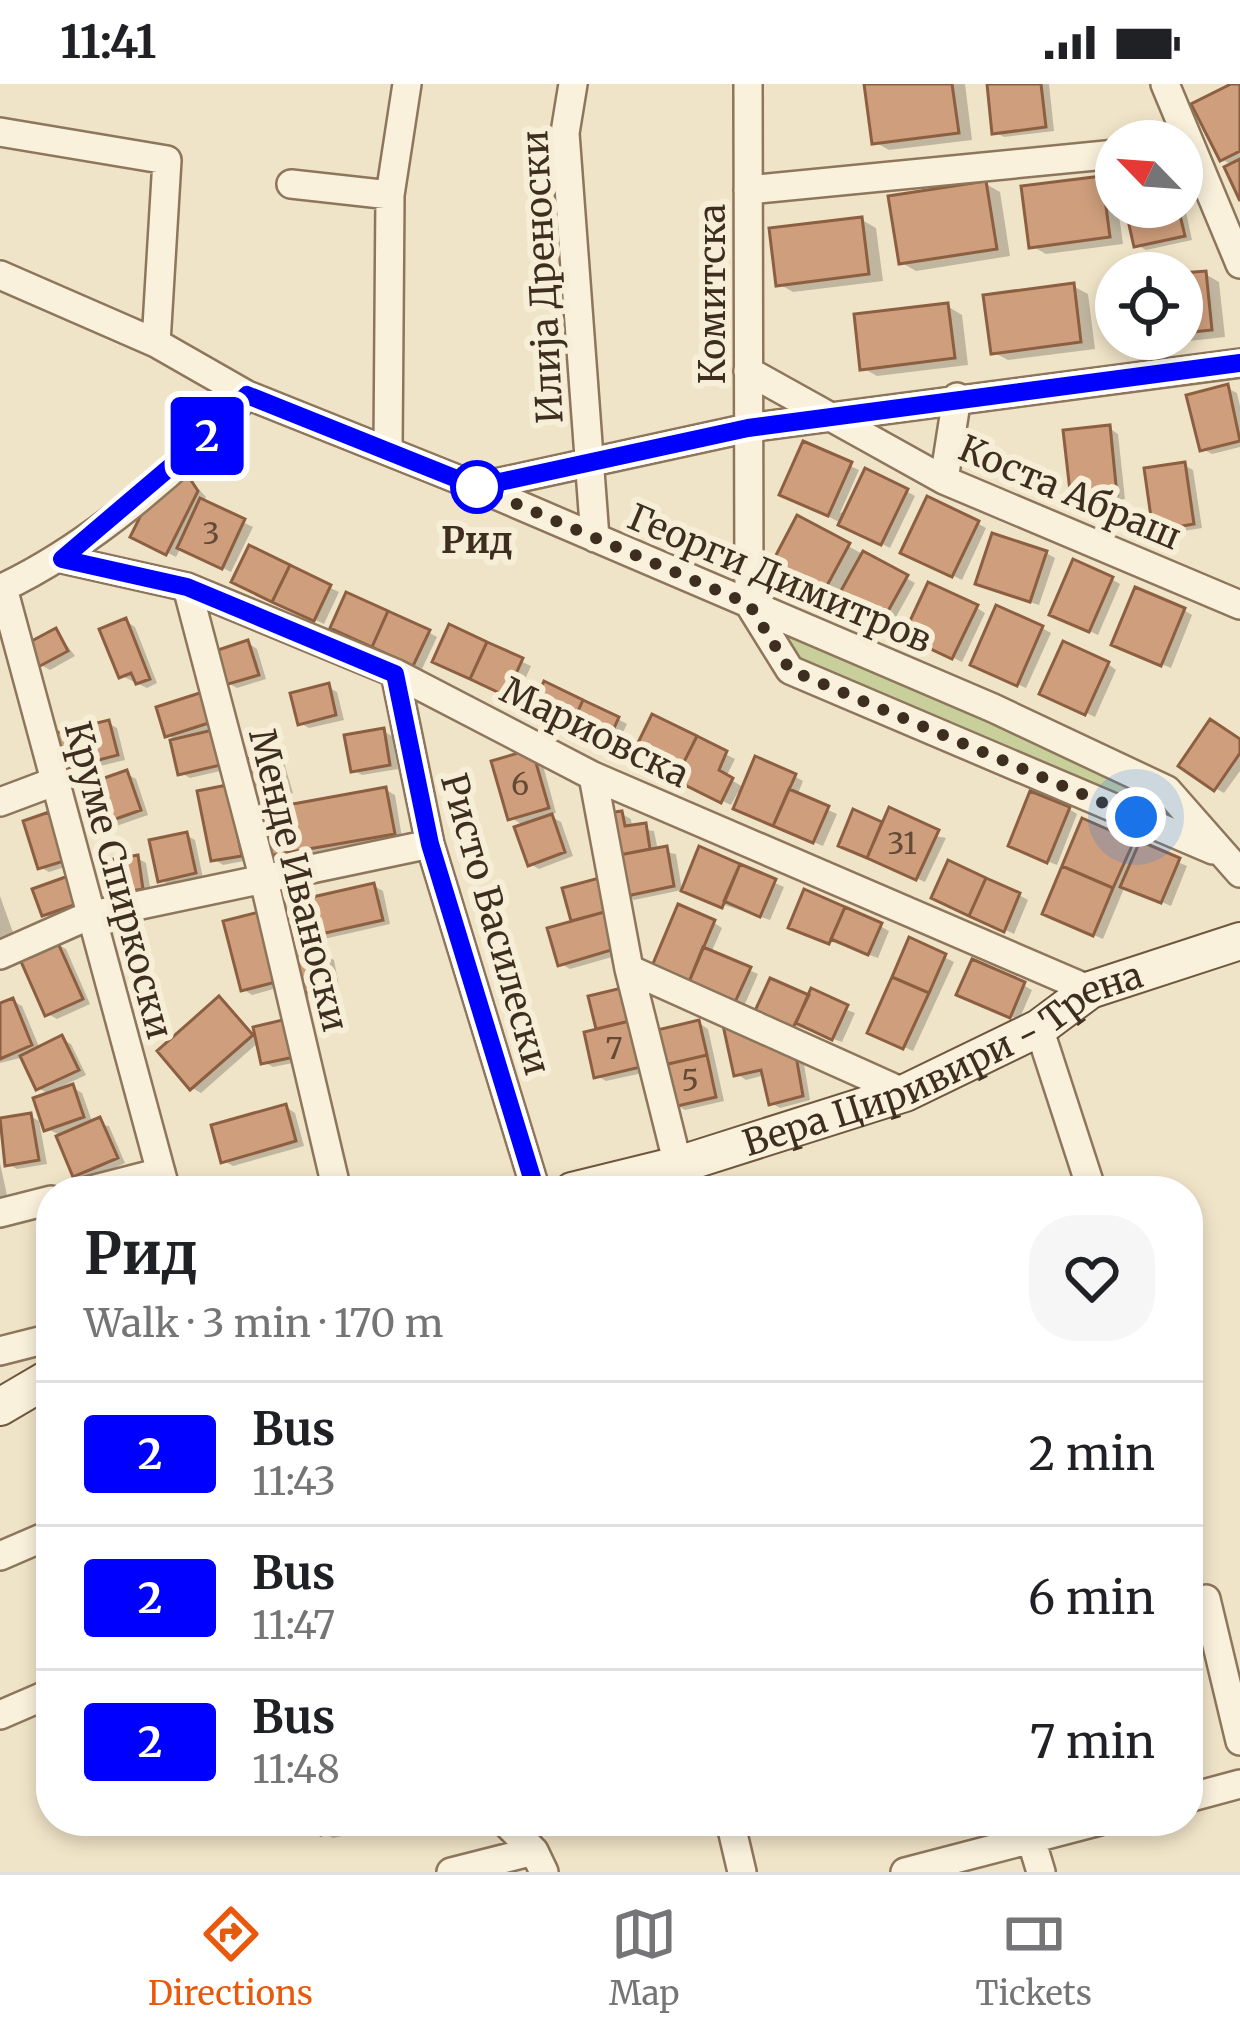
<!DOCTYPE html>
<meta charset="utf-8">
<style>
:root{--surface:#fff;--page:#f6f6f6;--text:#202124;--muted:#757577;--line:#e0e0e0;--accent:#ea580c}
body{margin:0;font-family:Merriweather,serif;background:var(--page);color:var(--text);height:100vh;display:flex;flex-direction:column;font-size:45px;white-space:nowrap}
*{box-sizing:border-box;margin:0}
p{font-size:39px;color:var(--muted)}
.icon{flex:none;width:66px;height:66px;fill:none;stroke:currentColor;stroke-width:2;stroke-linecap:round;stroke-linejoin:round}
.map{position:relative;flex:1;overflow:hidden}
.drawer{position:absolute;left:36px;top:1092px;width:1167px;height:660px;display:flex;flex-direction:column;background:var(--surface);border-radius:48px;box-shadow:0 6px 18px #0003}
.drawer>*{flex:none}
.badge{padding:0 24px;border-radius:9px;font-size:42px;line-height:78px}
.needle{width:78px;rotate:295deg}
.buttons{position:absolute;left:1095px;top:36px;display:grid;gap:24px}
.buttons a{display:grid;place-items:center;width:108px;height:108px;border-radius:50%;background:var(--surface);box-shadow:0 6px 18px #0003;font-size:60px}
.you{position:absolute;width:60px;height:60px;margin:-30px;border:9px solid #fff;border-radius:50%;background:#1a73e8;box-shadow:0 0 0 18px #1a73e833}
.map>.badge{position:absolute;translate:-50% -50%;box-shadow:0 0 0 6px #fff}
.round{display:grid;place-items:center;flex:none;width:126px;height:126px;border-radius:48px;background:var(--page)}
.summary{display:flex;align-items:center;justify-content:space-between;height:204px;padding:0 48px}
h1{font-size:57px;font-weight:700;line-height:90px}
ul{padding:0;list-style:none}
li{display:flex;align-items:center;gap:36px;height:144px;padding:0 48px;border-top:3px solid var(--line)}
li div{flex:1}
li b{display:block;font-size:45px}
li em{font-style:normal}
li .badge{min-width:132px;font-weight:700;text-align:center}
.status{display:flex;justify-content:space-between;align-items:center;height:84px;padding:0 60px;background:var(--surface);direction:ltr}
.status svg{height:33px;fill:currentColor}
.dock{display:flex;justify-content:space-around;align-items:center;height:168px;border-top:3px solid var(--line);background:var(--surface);font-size:33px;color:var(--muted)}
.dock a{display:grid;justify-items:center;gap:6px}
.dock .current{color:var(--accent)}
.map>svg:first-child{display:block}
</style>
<div class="status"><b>11:41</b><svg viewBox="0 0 49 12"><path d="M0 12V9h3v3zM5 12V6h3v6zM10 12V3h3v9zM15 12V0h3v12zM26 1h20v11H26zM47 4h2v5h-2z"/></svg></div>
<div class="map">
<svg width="1240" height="1788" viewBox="0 0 1240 1788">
<rect width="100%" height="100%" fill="#f0e4c8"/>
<path fill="#c9cf9b" d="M749,520L1167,706L1222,769L790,586Z"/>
<path fill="#0003" d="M867,0H965L972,56L889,66L875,58Z
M990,0H1049L1054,47L1004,53L995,48Z
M1237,0H1240V110L1233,82L1222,75Z
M1101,95L1115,103L1123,160L1046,170L1032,162Z
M986,100L1000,108L1010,172L916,187L902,179Z
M1182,110L1192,156L1146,166L1137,161L1128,123H1182Z
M862,136L876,144L883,197L793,208L779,200Z
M1205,190L1219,198L1225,253L1145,262L1133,255H1182V192Z
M1073,202L1088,210L1095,265L1008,276L993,268Z
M947,222L962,231L968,281L877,292L863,284Z
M1227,304L1237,309L1240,322V363L1212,370L1203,365Z
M1109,344L1118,350L1125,415L1083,420L1074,414Z
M805,361L859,386L840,429L906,407L915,412L890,464L792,414Z
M1184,381L1193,386L1202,444L1165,450L1156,445Z
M185,390L206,413L203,419L253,443L231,488L181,463L176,473L134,452Z
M799,435L915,499L887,549L768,493Z
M977,439L986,444L962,496L913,472Z
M250,465L339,508L324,540L243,501Z
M1046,469L1055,474L1039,521L987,504Z
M1111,495L1120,500L1098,551L1062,534Z
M977,524L985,529L962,578L915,556Z
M1184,526L1192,531L1171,584L1124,565Z
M126,537L135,543L157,599L147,604L122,592Z
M450,544L531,582L516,615L444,582Z
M1042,544L1051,549L1026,604L983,585Z
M56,547L75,572L50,586L41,581Z
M343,548H428L437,553L422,585Z
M248,559L257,565L266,595L237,604L228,599Z
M1108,580L1116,586L1095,633L1052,613Z
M328,603L337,608L344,636L309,644L300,639Z
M205,610L233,684L190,694L181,689L173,654L167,651Z
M542,633L618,635L627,640L614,667Z
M653,634L735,675L726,693L745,704L794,692L803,697L797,712L837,730L823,762L745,729L742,710L738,708L731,721L643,679Z
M108,639L117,644L125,676L76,688L67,683Z
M383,647L392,652L398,685L362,691L353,686Z
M1240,658V687L1224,709L1215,704Z
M274,670L283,675L293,709L260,719L251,714Z
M541,674L556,729L548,731L561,738L573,772L539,785L530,780L525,742L511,734L495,679Z
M127,690L136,695L148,731L105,746L95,741Z
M227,704L249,776L223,781L214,775Z
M386,706L395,711L402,754L280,776L271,771Z
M1069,725L1077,730L1057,781L1020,766Z
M854,729L883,742L946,754L925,798L850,766Z
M622,730L631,735L632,744L654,747L658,767L676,770L682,806L634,816L625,811L611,732Z
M48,732L58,737L71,781L49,788L40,783Z
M186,751L195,756L203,794L170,801L161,796Z
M1133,759L1187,782L1171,822L1125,802L1103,855L1054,834Z
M701,766L784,803L770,836L694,811Z
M137,774L146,779L151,809L125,813L116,808Z
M598,797L626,869L570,885L561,880L575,839L565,806Z
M374,802L383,807L390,840L324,855L315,850Z
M36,807L88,823L53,835L44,830Z
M1019,811L1028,816L1014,850L944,817Z
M0,812L15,854L0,859Z
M713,838L722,844L711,869L758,890L745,920L664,886Z
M227,839L284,902L252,911L243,905Z
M880,842L889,847L878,874L801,847Z
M911,857L954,878L913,967L880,952Z
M57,860L66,865L90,920L57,935L48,930Z
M324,871L334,876L340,908L308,914L299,909Z
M772,898L855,929L842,958L767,932Z
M1023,901L1032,906L1019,936L969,914Z
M626,906L652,987L606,997L597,992L599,948L591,915Z
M220,916L259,957L307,976L273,983L264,978L260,957L201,1009L192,1004Z
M13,917L22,922L40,965L62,955L71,960L86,991L56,1005L58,1009L73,1004L82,1009L93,1040L109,1042L125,1079L85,1097L76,1091L58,1050L47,1045L51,1011L38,1004L24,973L0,979V922Z
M726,937L803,974L810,1016L780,1024L771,1019L765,991L746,996L737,990Z
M699,939L708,945L724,1017L685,1026L676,1021Z
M286,1023L295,1029L304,1062L233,1082L224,1077Z
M30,1032L39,1037L47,1080L17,1085L8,1080Z
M0,1079L8,1116L0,1118Z
M321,1737H364L366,1747L333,1754L324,1749Z"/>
<path fill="#cf9f7d" stroke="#8d5f41" stroke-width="3" d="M864,0H952L959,49L872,60Z
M987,0H1041L1046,43L992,50Z
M1231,0H1240V67L1220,77L1191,20Z
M1240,75V117L1224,83Z
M1102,92L1110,153L1029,164L1021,102Z
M986,97L997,165L899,180L888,112Z
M1125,123H1178L1185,152L1134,163Z
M862,133L869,190L776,202L769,144Z
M1206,187L1212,246L1182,249V189Z
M1074,199L1081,258L991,270L983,211Z
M948,219L955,274L860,286L854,230Z
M1228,300L1240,357L1200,367L1186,311Z
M1110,341L1117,411L1071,416L1063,346Z
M803,357L852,378L828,432L779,411Z
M1185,378L1194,440L1153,447L1144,384Z
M865,384L908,405L881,461L838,441Z
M185,387L198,407L166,471L130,453L152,409Z
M927,412L979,437L952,493L900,469Z
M200,414L245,435L222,485L177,464Z
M797,431L850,459L816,522L764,494Z
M992,449L1047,467L1030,518L975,500Z
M249,461L290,481L272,518L231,498Z
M863,467L908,491L877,547L832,523Z
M1073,475L1113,493L1089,548L1049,531Z
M290,481L331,501L314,537L272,518Z
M928,498L978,521L952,575L903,552Z
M1135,503L1185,524L1161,582L1111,561Z
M346,508L388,527L372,563L330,544Z
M996,521L1043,542L1017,602L970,581Z
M388,527L430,546L413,582L372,563Z
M126,534L150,595L136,600L131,589L119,594L99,545Z
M449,540L487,558L470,595L432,578Z
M56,544L68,567L38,583L26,560Z
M248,556L259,591L225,601L215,567Z
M1063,557L1109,578L1085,631L1039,610Z
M487,558L523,574L506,612L470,595Z
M544,597L583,616L569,647L529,629Z
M329,599L336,631L298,641L290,609Z
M206,607L215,637L165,653L156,623Z
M583,616L619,633L605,664L569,647Z
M652,630L697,652L675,696L630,675Z
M1210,635L1240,655V669L1214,707L1178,682Z
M109,636L118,671L64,685L55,649Z
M384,644L390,681L351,688L344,651Z
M217,645L225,680L178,691L170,656Z
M697,652L727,667L719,686L733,694L721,719L675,696Z
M532,665L549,724L508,736L491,677Z
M274,667L285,704L248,716L237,678Z
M755,672L796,690L773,742L733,725Z
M127,686L141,726L93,743L79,703Z
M227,701L242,772L211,777L197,707Z
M386,703L395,750L268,772L260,726Z
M789,705L829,722L813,759L773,742Z
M1030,707L1070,723L1047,779L1008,762Z
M889,723L939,746L916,796L867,774Z
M853,725L882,738L867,774L838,762Z
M622,727L625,742L646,739L650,765L614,772L607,729Z
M49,728L64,777L38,785L23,737Z
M552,730L565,768L528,782L514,743Z
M1082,734L1134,757L1113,804L1062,782Z
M187,748L196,789L158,798L149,756Z
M1140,757L1180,774L1161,819L1120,803Z
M667,762L674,802L622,813L614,772Z
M699,762L740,780L722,824L681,807Z
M138,771L143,805L113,810L108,776Z
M948,776L986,794L969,832L931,814Z
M740,780L776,795L760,833L724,817Z
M1062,782L1113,804L1093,852L1042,830Z
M71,791L80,819L42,832L32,805Z
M599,794L608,827L571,837L562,804Z
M986,794L1020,809L1004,848L969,832Z
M374,799L383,836L312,852L304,815Z
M804,805L845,823L829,860L788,844Z
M678,820L715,836L689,898L652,882Z
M845,823L882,839L868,871L831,855Z
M608,827L618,864L558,882L547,844Z
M259,828L276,898L241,907L223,837Z
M909,853L946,870L929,909L892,893Z
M57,857L83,915L45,932L19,873Z
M703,863L751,883L735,918L689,898Z
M325,868L332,904L297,910L290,874Z
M972,875L1025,898L1010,934L956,911Z
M892,893L929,909L903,965L867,949Z
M770,894L809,911L792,946L754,929Z
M626,903L634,936L596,945L588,912Z
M811,904L848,921L832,956L796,939Z
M219,912L253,951L190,1006L157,967Z
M13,914L32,961L0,975V919Z
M721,932L795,966L803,1012L769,1021L761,986L734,992Z
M291,934L299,972L261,980L253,943Z
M634,936L645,982L594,994L584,948Z
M699,936L707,971L664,981L657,946Z
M62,951L79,986L36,1006L20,972Z
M707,971L716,1013L673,1023L664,981Z
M73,1000L84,1033L44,1047L33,1014Z
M286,1020L296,1057L221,1079L211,1041Z
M31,1029L39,1076L5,1082L0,1034Z
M100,1033L118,1074L73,1093L56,1052Z
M233,1094L236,1107H185V1103Z
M318,1737H357L358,1743L321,1751Z"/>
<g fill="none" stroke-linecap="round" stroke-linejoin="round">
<defs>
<path id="street" d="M573,0L565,49L595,454
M748,0L749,520L790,586L1213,766
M1165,0L1240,180
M0,48L167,76L156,259
M291,100L390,111
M748,106L1116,70
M0,191L156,259L247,311L477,403L993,624L1167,706L1240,789
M748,287L944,396L1240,521
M388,365L390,111L407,0
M944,396L957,313
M477,403L748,344L1240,279
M62,475L187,503L395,589L593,692L1090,906
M187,503L263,792L337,1107
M3,504L166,1107
M0,505C88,464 182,384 247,311
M395,589L430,760L536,1107
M593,692L629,885L678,1081
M0,718L56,697
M0,871L88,832L430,760
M629,885L905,1009
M1039,944L1092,1107
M87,1107L161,1088
M0,1129L51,1116
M0,1267L51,1254
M0,1472L51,1450
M1188,1520L1206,1515L1240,1657
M0,1631L51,1609
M1188,1714L1240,1700
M504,1737L534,1767L544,1788
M730,1737L742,1788
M1031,1755L1041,1788
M451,1788L534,1767
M905,1788L1100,1737"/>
<g id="secondary">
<path id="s1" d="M572,1107L678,1081L905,1009L1039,944L1090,906L1240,857"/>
<path d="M0,1323L51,1293"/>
</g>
</defs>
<use href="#street" stroke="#8d765c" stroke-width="32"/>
<use href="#secondary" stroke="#6f573f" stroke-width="40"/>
<use href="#street" stroke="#faf1dc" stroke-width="27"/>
<use href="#secondary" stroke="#faf1dc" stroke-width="36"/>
</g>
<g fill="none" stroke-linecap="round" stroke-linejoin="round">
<defs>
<path id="line" d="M536,1107L430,760L395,590L187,503L62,475L222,339L247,311L477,403L748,344L1240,279"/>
</defs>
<use href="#line" stroke="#fff" stroke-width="27"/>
<use href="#line" stroke="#00f" stroke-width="18"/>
<path stroke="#3d2e20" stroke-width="12" stroke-dasharray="0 21.6" d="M477,403L749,520L790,586L1136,733"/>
</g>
<circle fill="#fff" stroke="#00f" stroke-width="6" cx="477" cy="403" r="24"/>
<g text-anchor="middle" stroke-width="12" stroke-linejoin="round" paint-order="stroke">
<g font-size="30" fill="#624a37">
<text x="211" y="460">3</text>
<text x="520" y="711">6</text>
<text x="902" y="770">31</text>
<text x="614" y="975">7</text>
<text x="690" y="1007">5</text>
</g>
<g font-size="36" fill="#3d2e20" stroke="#f7eed8">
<text transform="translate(542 193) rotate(-93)" y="13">Илија Дреноски</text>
<text transform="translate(712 210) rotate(-90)" y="13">Комитска</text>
<text transform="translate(1070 408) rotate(23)" y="13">Коста Абраш</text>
<text transform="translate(780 494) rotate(23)" y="13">Георги Димитров</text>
<text transform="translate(595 648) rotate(26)" y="13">Мариовска</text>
<text transform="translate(119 796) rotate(75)" y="13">Круме Спиркоски</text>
<text transform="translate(299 796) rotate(76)" y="13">Менде Иваноски</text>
<text transform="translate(496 840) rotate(74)" y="13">Ристо Василески</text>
<text dy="13" stroke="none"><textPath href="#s1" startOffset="396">Вера Циривири - Трена</textPath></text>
</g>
<g font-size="36" font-weight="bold" fill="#3d2e20" stroke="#f7eed8">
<text x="477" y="469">Рид</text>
</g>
</g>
</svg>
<div class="buttons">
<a><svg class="needle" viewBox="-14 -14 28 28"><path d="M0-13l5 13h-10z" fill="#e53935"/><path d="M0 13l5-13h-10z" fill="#757577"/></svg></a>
<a><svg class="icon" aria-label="locate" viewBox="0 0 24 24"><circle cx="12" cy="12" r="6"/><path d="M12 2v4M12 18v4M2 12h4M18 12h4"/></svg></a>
</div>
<div class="you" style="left:1136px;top:733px"></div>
<b class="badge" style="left:207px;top:352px;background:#00f;color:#fff">2</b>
<section class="drawer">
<div class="summary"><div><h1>Рид</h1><p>Walk · 3 min · 170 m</p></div><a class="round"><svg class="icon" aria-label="heart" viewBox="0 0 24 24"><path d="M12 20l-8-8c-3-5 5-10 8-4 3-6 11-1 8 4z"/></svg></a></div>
<ul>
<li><span class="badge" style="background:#00f;color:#fff">2</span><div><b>Bus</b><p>11:43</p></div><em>2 min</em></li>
<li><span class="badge" style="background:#00f;color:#fff">2</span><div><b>Bus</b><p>11:47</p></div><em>6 min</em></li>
<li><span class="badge" style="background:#00f;color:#fff">2</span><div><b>Bus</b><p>11:48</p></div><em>7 min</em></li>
</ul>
</section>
</div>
<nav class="dock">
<a class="current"><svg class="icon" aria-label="directions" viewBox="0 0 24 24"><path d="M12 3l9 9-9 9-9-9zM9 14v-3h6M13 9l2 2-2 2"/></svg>Directions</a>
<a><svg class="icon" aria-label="map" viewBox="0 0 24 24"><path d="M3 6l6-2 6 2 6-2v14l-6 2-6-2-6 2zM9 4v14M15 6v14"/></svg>Map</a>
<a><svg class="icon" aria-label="tickets" viewBox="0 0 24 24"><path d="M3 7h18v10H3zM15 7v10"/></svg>Tickets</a>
</nav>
